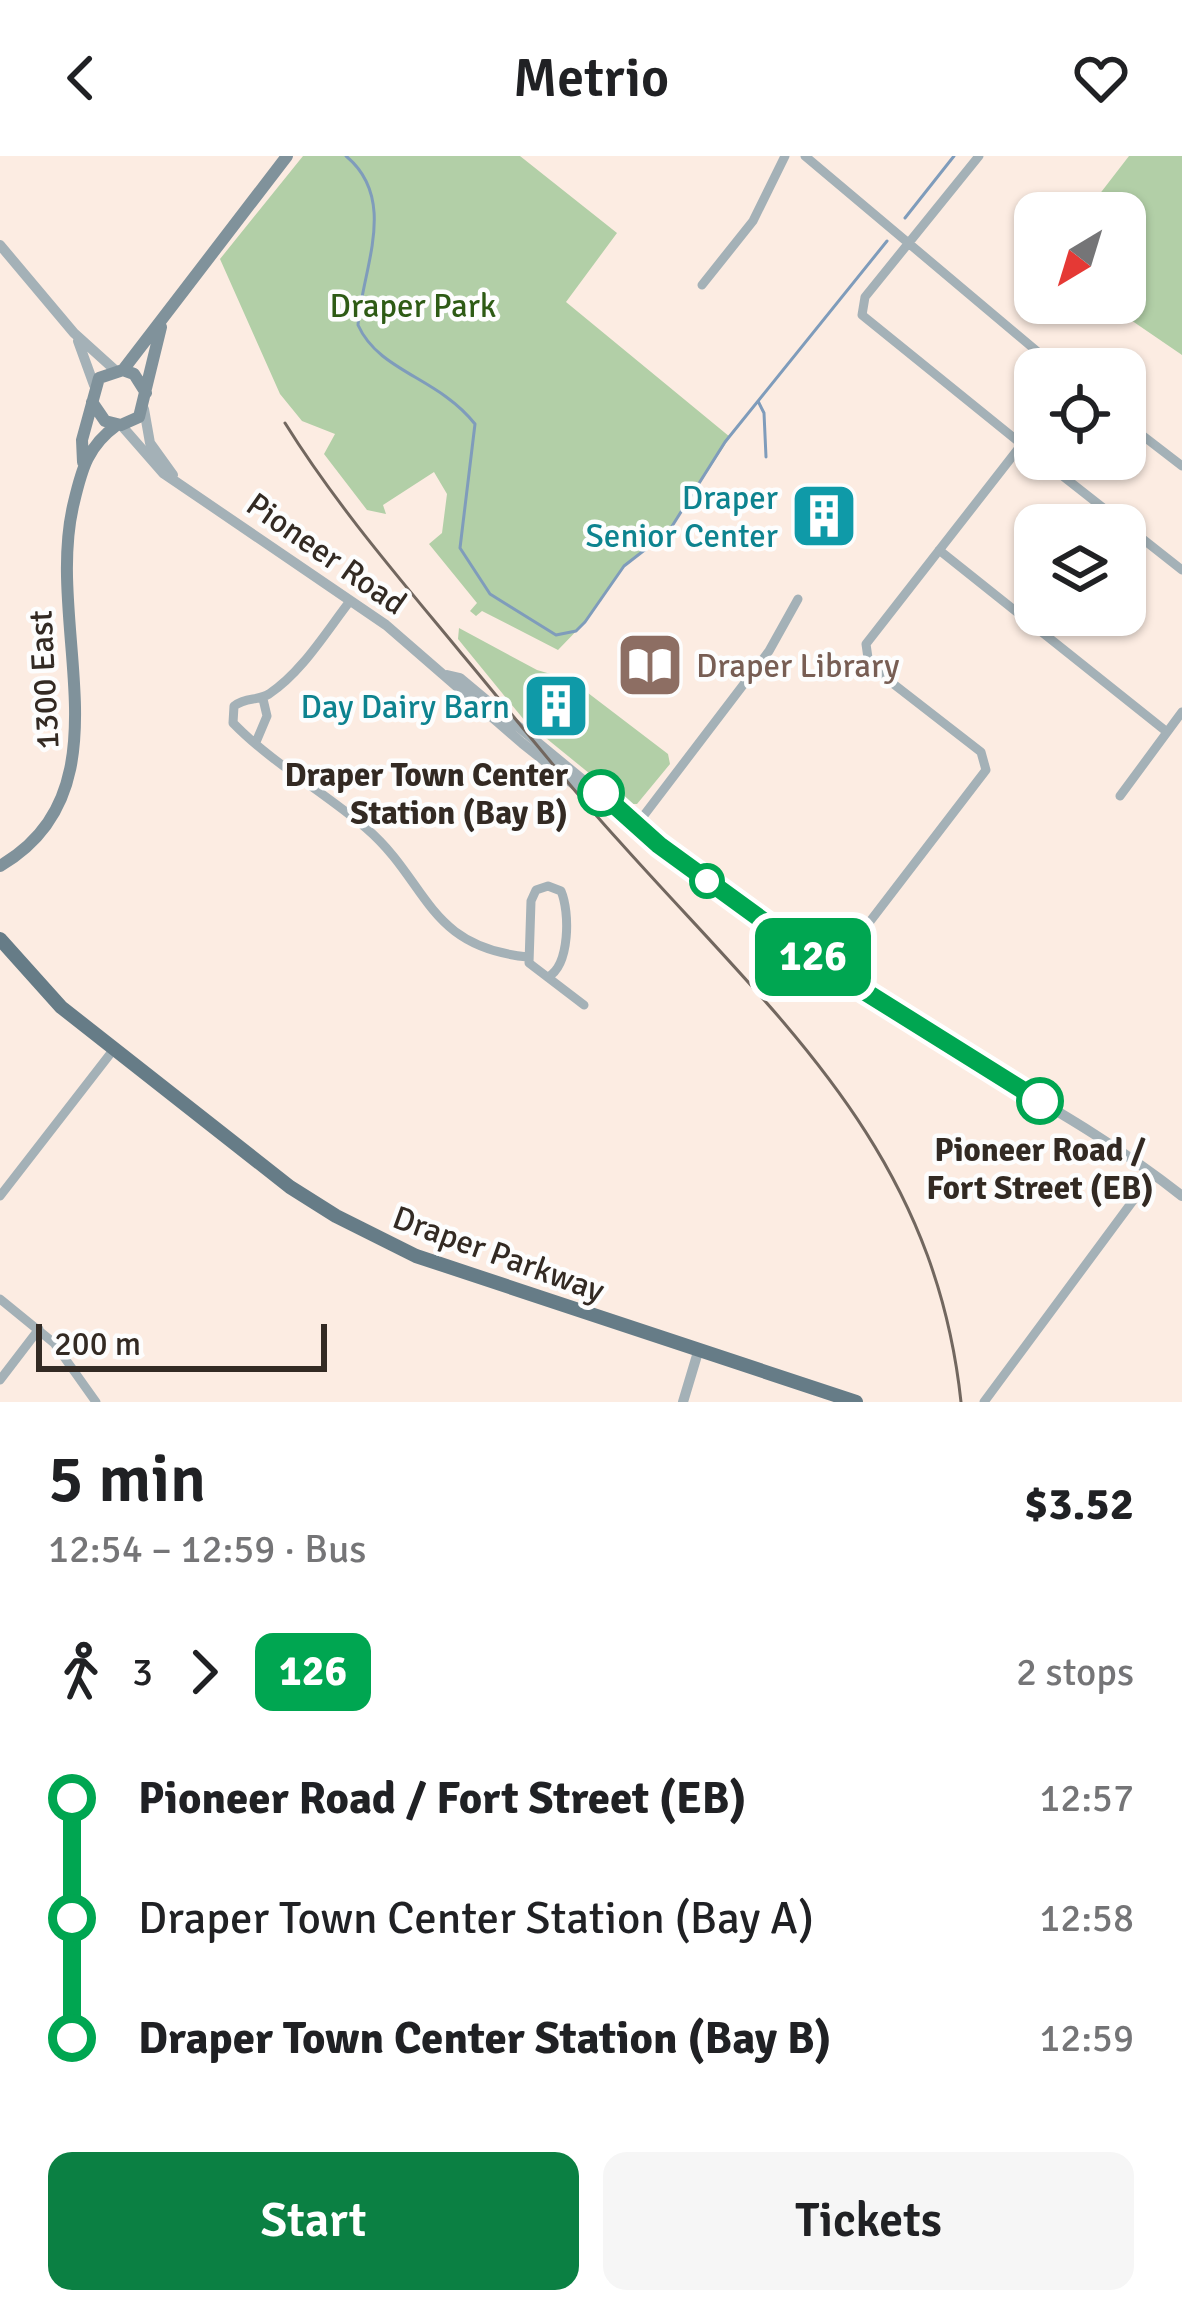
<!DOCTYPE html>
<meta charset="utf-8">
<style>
:root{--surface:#fff;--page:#f6f6f6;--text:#202124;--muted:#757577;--accent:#0b8043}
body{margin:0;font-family:Signika,sans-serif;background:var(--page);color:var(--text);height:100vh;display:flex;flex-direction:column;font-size:45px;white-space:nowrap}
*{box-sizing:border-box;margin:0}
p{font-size:39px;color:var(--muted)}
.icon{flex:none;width:66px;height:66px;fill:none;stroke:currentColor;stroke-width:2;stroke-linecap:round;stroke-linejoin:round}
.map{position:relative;height:1246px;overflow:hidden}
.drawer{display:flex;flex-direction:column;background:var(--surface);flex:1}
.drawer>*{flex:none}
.badge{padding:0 24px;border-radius:18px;font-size:42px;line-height:78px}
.needle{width:78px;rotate:218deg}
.controls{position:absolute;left:1014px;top:36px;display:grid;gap:24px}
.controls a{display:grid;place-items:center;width:132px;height:132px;border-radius:24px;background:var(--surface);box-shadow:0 3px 9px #0004;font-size:60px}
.scale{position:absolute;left:36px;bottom:30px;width:291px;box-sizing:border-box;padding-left:12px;border:6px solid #332a23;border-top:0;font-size:33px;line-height:42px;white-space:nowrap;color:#332a23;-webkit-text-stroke:9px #fdfdfd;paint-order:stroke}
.map>.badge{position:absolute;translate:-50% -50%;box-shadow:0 0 0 6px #fff}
.legs{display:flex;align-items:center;gap:18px;height:132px;padding:0 48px;font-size:39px}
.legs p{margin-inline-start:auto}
.headline{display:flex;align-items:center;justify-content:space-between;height:204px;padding:0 48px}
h1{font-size:66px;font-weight:600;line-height:90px}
.primary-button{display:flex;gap:24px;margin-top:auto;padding:24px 48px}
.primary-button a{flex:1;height:138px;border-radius:24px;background:var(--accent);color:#fff;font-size:48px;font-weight:600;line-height:138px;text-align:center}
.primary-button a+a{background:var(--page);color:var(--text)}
ul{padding:0 48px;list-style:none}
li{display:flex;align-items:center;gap:42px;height:120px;font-size:45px}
li i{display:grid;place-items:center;width:18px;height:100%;margin:0 15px;background:currentColor}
li i::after{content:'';width:30px;height:30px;margin:-15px;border:9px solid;border-radius:50%;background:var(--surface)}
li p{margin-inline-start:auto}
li:first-child i{background:linear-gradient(#0000 50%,currentColor 0)}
li:last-child i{background:linear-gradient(currentColor 50%,#0000 0)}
header{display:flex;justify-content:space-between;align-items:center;height:156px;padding:0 48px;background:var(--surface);font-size:54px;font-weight:600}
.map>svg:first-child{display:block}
</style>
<header><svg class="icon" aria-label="back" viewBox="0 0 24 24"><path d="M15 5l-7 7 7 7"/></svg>Metrio<svg class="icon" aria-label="heart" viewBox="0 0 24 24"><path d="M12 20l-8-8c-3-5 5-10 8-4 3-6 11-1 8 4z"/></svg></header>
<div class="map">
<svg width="1182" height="1246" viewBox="0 0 1182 1246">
<rect width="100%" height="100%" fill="#fcece2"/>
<path fill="#b2cfa7" d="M303,0H520L617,77L566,146L730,281L669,375L624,410L585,466L558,494L482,455L476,460L470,455L477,447L429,388L442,377L447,338L434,316L383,349L386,358L367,354L324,298L335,278L302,265L280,238L220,103Z
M1129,0H1182V199L1106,147H1125V57H1085Z
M459,472L537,514L571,524L668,598L670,608L637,648H627L525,565L458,483Z"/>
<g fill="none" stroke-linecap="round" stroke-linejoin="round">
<path stroke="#7f9cbb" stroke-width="3" d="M346,0C399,44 362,113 358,169C379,216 438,221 475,268L460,392L490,438L556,479L576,475L585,466L624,410L669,375L725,286L887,85
M905,62L954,0
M758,245L764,257L766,301"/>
<path stroke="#a4b1b7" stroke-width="9" d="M805,0L1058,213
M979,0L865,141L862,159L1035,299
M702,129L753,65L785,0
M1125,266L1182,310
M1041,303L1125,369
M1125,369L1182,414
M939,394L1167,576
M350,445C326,476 302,516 269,538C257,545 246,541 234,550L233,567C272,607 324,636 366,672C429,726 426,791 528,801
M256,586L267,560L263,543
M1120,640L1182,556
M635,671L769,495L798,443
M832,815L986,614L981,596L869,509L866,488L1022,288
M548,821C570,809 570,756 561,735L548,730L536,734L531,745L529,807L584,849
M0,1040L114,893
M0,1143L54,1187L96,1246
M0,1224L39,1173
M984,1246L1152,1019"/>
<path stroke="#a4b1b7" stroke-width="10" d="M0,89L74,177L115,214
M78,185L94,229
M144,253L150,287L173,319
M121,269L163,317L386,469L522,587L596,646L611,652
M447,519L460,522C595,635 729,746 875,845C976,913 1087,964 1182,1040
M683,1246L698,1196"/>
<path stroke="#80929b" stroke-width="12" d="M123,214L287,0
M92,246L105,265L121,269L139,261L161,171
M83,306L82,284L99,222L123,214L134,218L146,237
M0,710C132,633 43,470 74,346C82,312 88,290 117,269"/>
<path stroke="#667c87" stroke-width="14" d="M0,783L61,851L290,1031L336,1060L416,1100L856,1246"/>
<path stroke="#72675f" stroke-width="3" d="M285,267C336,349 400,423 461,497C514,560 564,625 619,685C778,863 934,993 961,1246"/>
</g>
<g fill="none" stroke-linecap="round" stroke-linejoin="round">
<defs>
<path id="line-1" d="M601,637L659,689L832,815L1040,945"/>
</defs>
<use href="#line-1" stroke="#fff" stroke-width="27"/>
<use href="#line-1" stroke="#00a651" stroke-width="18"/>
</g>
<defs>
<symbol id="building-square" viewBox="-11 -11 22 22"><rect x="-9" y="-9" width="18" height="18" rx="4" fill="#0f9aa8" stroke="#fdfdfd"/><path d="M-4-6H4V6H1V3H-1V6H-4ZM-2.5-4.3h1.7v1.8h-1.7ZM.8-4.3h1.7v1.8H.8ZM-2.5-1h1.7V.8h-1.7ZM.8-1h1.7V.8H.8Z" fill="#fff"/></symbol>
<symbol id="library-square" viewBox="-11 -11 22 22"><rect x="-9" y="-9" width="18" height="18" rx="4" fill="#8d6e63" stroke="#fdfdfd"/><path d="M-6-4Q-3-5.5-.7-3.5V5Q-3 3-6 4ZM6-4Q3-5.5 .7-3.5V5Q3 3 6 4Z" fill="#fff"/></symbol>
</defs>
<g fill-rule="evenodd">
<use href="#building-square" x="786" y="322" width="76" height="76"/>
<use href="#library-square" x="612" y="471" width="76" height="76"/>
<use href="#building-square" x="518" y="512" width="76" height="76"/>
</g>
<g fill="#fff" stroke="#00a651" stroke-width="6">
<circle cx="601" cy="637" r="21"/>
<circle cx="707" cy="725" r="15"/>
<circle cx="1040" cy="945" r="21"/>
</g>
<g text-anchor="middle" stroke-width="9" stroke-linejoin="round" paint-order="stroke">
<g font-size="33" fill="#2e5b15" stroke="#fdfdfd">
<text x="413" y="161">Draper Park</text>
</g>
<g font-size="33" fill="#0d838f" stroke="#fdfdfd" text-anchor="end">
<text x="778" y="353">Draper<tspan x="778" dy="38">Senior Center</tspan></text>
<text x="510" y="562">Day Dairy Barn</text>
</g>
<g font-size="33" fill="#332a23" stroke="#fdfdfd">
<text transform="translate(327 397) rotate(35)" y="12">Pioneer Road</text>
<text transform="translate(43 524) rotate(-93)" y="12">1300 East</text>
<text transform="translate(499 1097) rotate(20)" y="12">Draper Parkway</text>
</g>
<g font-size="33" fill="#785e54" stroke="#fdfdfd" text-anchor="start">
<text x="696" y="521">Draper Library</text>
</g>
<g font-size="33" font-weight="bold" fill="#332a23" stroke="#fdfdfd" text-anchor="end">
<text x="568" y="630">Draper Town Center<tspan x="568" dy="38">Station (Bay B)</tspan></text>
<text x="1040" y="1005" text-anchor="middle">Pioneer Road /<tspan x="1040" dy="38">Fort Street (EB)</tspan></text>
</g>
</g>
</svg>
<div class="controls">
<a><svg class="needle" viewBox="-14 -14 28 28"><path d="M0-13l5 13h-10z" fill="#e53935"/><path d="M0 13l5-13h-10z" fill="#757577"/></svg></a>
<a><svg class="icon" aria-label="locate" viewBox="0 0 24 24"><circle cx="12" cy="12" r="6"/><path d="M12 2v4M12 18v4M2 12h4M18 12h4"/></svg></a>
<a><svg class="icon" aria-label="layers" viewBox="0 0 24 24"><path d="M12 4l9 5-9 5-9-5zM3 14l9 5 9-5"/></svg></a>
</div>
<div class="scale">200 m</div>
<b class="badge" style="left:813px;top:801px;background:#00a651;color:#fff">126</b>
</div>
<section class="drawer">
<div class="headline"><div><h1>5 min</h1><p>12:54 – 12:59 · Bus</p></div><b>$3.52</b></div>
<div class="legs"><svg class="icon" aria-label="walk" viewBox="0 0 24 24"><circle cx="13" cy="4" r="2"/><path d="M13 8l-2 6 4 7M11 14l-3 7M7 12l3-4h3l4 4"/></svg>3<svg class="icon" aria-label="forward" viewBox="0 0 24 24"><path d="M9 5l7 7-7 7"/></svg><b class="badge" style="background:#00a651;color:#fff">126</b><p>2 stops</p></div>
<ul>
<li><i style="color:#00a651"></i><b>Pioneer Road / Fort Street (EB)</b><p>12:57</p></li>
<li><i style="color:#00a651"></i><span>Draper Town Center Station (Bay A)</span><p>12:58</p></li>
<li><i style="color:#00a651"></i><b>Draper Town Center Station (Bay B)</b><p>12:59</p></li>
</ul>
<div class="primary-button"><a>Start</a><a>Tickets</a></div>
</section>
